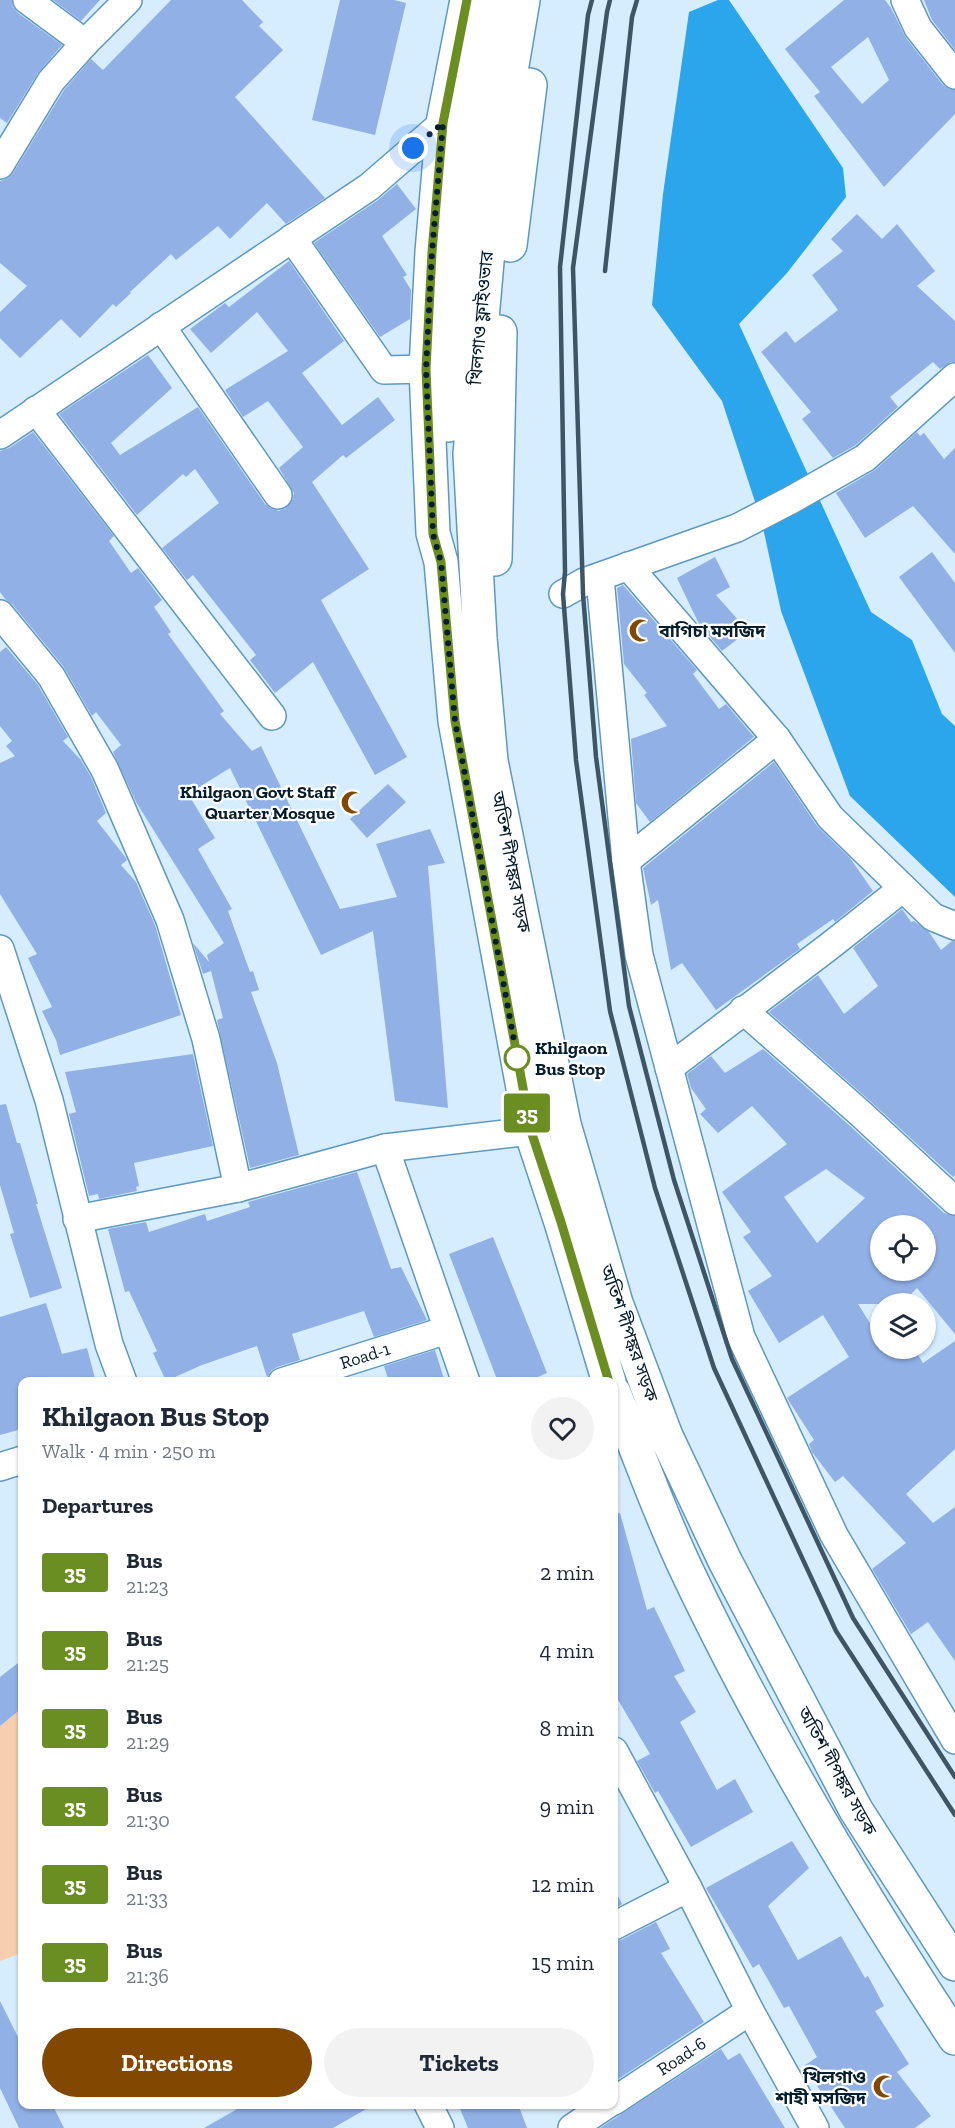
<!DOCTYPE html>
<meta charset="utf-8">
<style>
:root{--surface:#fff;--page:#f2f2f3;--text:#1f2937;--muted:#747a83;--accent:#824700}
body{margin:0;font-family:"Zilla Slab","Noto Sans Bengali",serif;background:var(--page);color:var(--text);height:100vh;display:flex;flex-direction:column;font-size:22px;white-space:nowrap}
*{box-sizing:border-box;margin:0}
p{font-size:20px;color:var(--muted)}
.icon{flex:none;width:33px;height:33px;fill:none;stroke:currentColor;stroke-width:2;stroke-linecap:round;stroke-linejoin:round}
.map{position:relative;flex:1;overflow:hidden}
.sheet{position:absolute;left:18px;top:1377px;width:600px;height:732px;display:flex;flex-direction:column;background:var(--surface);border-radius:12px;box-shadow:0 2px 4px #0004}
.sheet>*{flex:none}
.badge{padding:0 12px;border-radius:4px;font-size:21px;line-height:39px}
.fabs{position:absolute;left:870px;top:1215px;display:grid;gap:12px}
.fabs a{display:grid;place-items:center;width:66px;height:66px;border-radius:50%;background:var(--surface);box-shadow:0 2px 4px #0004;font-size:30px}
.you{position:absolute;width:30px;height:30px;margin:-15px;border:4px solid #fff;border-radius:50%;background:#1a73e8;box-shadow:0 0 0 9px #1a73e833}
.map>.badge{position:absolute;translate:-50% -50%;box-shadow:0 0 0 3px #fff}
h2{padding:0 24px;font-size:22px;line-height:54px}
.round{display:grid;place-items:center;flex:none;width:63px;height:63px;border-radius:32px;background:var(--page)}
.overview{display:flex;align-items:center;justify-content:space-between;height:102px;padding:0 24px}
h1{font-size:28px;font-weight:700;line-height:45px}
.cta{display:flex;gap:12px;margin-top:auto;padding:12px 24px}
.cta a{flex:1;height:69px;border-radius:36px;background:var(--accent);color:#fff;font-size:24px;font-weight:700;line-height:69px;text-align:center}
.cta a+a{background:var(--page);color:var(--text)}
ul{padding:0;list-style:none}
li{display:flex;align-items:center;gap:18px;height:78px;padding:0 24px}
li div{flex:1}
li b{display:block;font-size:22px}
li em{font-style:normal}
li .badge{min-width:66px;font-weight:700;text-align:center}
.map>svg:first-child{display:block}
</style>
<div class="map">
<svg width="955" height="2128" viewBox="0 0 955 2128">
<rect width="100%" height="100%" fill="#d6edff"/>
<path fill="#f6cfb0" d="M22,1708V1953L0,1961V1726Z"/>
<path fill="#2ba5ec" d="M718,0H729L843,168L846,197L787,273L739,324L871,612L912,640L942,714L955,726V897L850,796L781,611L762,523L722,401L652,305L663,194L689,12Z"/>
<path fill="#90b0e6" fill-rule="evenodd" d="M0,0H12L13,7L18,13L62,45L38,73L7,123L0,118Z
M53,0H100L81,21Z
M171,0H242L263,22L259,26L283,50L235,97L325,198L286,224L267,203L230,239L218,226L176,260L171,254L130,292L131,293L116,307L113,304L80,338L61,319L20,358L0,338V312L27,286L0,263V181L8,178L13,173L64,90L91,59L103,70Z
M340,0H394L406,3L375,135L312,120Z
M844,0H885L891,8L906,38L943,85L949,89L955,90V114L884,187L814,96L820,92L785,49ZM868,37L889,80L862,104L831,67Z
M924,0H955V50L932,20Z
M397,184L416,209L382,236L407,275L403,277L411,290L410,319L380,337L314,243L378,200Z
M857,214L882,239L897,224L935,271L917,286L955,321V362H951L940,369L933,362L890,397L898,407L856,445L833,458L802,419L811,412L761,352L786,331L795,343L838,310L812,275L843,251L831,239Z
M289,261L344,341L302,373L342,425L378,397L395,420L346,458L343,455L312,482L369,569L321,600L407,757L375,775L313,662L275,693L250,660L256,655L193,575L187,580L162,548L219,503L195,469L186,477L183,474L137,515L59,414L148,355L172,388L111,443L120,455L198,407L265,504L272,509L279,511L286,508L292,501L294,493L279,468L303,447L268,401L243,417L225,390L288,351L257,312L211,353L190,329L225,303L229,307Z
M33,432L114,536L109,541L131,573L138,568L162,600L154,607L171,632L168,634L224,711L220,714L252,751L261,746L340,909L397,897L376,844L430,829L445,863L428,866L448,1108L395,1101L373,931L321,955L230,768L188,794L215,838L198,849L232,909L228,911L250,972L253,971L259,990L251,992L277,1063L299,1155L250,1168L217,1020L223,1018L211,971L203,974L193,943L209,962L207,955L224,943L136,802L113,752L121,745L96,712L92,716L63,666L12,604L5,599L0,592V451L9,448Z
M917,432L920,436L924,433L944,459L955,448V554L913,506L865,538L836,493L875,470Z
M932,552L955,583V653L899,577Z
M715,557L730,587L716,595L748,631L722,651L699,624L677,578Z
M623,585L697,670L693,674L719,709L726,704L754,737L650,822L636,803L631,739L667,726L644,695L647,693L624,664L617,588Z
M6,647L38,685L68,737L63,741L81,760L91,777L106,813L97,821L126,858L127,860L121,865L136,882L155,925L181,1015L60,1055L56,1040L42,1011L52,1007L28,958L37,954L0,894V763L15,756L6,746L12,741L0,726V652Z
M774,762L817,826L850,858L873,891L835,922L833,919L797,944L800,949L716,1010L682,963L671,970L658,900L651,905L643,868Z
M388,784L406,802L367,838L350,819Z
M902,909L911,922L914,921L929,932L941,950L952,941H955V1175L953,1177L870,1101L769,1012L818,975L844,1014L878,986L853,948Z
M763,1049L849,1125L944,1213L955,1216V1334L917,1288L901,1304H858L880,1339V1348H914L923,1363L955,1341V1449L906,1494L933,1523L955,1507V1661L928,1622L911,1634L872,1569L906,1543L843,1476L835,1482L812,1452L809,1444L814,1440L787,1398L849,1357L823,1315L779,1343L748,1291L772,1276L743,1237L751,1232L722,1192L787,1144L752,1106L718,1133L700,1114L706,1109L691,1088L687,1074L711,1056L725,1073ZM826,1169L865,1198L817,1243L784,1197ZM880,1226H926V1270H880Z
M193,1054L213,1146L134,1163L139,1186L136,1187L137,1191L99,1199L98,1194L89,1196L69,1114L76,1112L65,1072Z
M6,1104L17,1143H20L38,1204H36L62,1288L30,1298L10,1234L14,1233L0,1185V1105Z
M357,1172L391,1269L401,1267L427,1320L374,1337L364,1311L292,1334L300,1360L277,1367L271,1371L267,1377L257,1346L202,1365L166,1381L153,1353L157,1351L129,1291L125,1292L108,1229L146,1222L149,1232L205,1214L207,1221L250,1207L248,1202Z
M493,1237L547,1373L526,1382H498L449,1254Z
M46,1303L62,1354L87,1348L96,1382H22V1429L0,1435V1317Z
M435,1350L445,1382H389L384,1366Z
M620,1513L647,1610L654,1607L685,1671L674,1676L696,1712L680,1722L717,1790L735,1779L753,1812L691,1847L658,1791L655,1793L637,1761L650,1754L614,1693V1514Z
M22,1660V1708L0,1726V1677Z
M792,1841L809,1868L768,1906L798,1960L841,1936L865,1978L868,1976L884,2006L875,2011L909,2064L897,2072L931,2116L915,2128H845L804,2066L817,2057L789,2006L784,2008L759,1964L753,1968L706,1888Z
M614,1889L622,1904L614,1909Z
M656,1922L670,1949L661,1953L704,2022L614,2082V1942L621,1940Z
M0,2001L22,2045V2104H52L64,2128H19L0,2088Z
M721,2049L728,2060L740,2053L785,2128H600Z
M246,2104H375L333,2128H204Z
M458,2104H518L527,2128H468Z"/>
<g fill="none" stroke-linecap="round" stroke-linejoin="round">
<defs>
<g id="street">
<path d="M27,0L85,43"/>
<path d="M905,0L918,28L955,75"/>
<path d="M0,165L51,81L85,43L128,0"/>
<path d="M292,238L384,370L426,369"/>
<path d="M161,326L278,495"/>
<path d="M36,410L272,716"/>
<path d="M0,435L369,187L443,123"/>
<path d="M628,566L777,739L830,817L933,917L955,926"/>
<path d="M600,578L626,861L639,955L741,1337L834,1535L955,1740"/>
<path d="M563,594L584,582L737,528L791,500L865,458L955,377"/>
<path d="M0,614L51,676L105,770L170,920L206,1039L238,1188"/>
<path d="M626,861L777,739"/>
<path d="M0,949L49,1100L109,1344L123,1382"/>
<path d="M743,1010L860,1113L955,1201"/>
<path d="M669,1068L831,945L903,888"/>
<path d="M385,1148L466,1382"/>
<path d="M77,1219L238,1188L385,1148L531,1131"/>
<path id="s1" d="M282,1382L447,1330"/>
<path d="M0,1467L22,1460"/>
<path d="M614,1751L688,1888L750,2011L815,2128"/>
<path d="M614,1926L688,1888"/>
<path id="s2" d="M614,2101L750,2011"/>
<path d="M428,2104L440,2128"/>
<path d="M572,2128L608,2104"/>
</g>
<path id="primary" d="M467,0L443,123L432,252L426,369L433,533L441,562L455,721L531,1131L561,1222L609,1382
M523,0L496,160L470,454L480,638L491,761L564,1124L616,1303L666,1436L725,1561L856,1810L955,1964
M510,245L530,85
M448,425C452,282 468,140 496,0
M495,559L500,332
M614,1393C638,1451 659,1512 686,1569C763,1732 856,1887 955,2038"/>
</defs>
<use href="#street" stroke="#5e98c1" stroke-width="30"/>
<use href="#primary" stroke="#5e98c1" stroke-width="36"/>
<use href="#street" stroke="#fff" stroke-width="27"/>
<use href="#primary" stroke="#fff" stroke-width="33"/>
<path stroke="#3e5566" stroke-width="4.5" d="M592,0L588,15L560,267L565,572L563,594L576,760L610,1011L655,1188L714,1368L836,1631L955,1815
M610,0L607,12L573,268L583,594L596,757L629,1006L674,1180L732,1359L853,1618L955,1777
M605,271L632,17L637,0"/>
</g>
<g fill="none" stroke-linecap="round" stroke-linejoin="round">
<defs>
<path id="line" d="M467,0L443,123L432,252L426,369L433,534L441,562L455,721L531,1131L561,1222L609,1382"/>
</defs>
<use href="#line" stroke="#fff" stroke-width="14"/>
<use href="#line" stroke="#6b8e23" stroke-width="9"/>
<path stroke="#051d2d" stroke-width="6" stroke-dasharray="0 10.8" d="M413,148L443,123L432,252L426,369L433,534L441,562L455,721L518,1062L517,1058"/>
</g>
<defs>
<symbol id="mosque-bare" viewBox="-9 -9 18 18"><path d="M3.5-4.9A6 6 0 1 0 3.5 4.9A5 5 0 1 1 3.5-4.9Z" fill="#824700" stroke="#fff" stroke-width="2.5" paint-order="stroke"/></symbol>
</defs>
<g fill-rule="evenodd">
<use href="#mosque-bare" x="624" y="614" width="33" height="33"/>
<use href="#mosque-bare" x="336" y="786" width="33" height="33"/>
<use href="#mosque-bare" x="868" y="2070" width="33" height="33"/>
</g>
<circle fill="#fff" stroke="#6b8e23" stroke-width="3" cx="517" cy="1058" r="12"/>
<g text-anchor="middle" stroke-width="4.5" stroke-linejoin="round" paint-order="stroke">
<g font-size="18" fill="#051d2d" stroke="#fff">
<text transform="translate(481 318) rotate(-85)" y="6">খিলগাও ফ্লাইওভার</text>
<text transform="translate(511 862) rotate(79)" y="6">অতিশ দীপঙ্কর সড়ক</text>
<text transform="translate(629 1333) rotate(71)" y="6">অতিশ দীপঙ্কর সড়ক</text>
<text dy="6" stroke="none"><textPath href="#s1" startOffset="87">Road-1</textPath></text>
<text transform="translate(837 1771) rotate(61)" y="6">অতিশ দীপঙ্কর সড়ক</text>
<text dy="6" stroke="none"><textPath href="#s2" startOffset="81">Road-6</textPath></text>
</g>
<g font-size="18" font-weight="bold" fill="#051d2d" stroke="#fff" text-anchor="end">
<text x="659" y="637" text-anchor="start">বাগিচা মসজিদ</text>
<text x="335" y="798">Khilgaon Govt Staff<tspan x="335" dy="21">Quarter Mosque</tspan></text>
<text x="866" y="2083">খিলগাও<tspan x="866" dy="21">শাহী মসজিদ</tspan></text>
</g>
<g font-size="18" font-weight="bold" fill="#051d2d" stroke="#fff" text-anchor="start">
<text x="535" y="1054">Khilgaon<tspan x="535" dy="21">Bus Stop</tspan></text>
</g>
</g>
</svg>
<div class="fabs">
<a><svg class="icon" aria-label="locate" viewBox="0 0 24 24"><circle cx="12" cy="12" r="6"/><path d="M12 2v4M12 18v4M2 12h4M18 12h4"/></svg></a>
<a><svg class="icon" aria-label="layers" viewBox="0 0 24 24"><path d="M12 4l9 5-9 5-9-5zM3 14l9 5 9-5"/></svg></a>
</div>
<div class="you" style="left:413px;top:148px"></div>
<b class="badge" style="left:527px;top:1113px;background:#6b8e23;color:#fff">35</b>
<section class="sheet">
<div class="overview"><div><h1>Khilgaon Bus Stop</h1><p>Walk · 4 min · 250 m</p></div><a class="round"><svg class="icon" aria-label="heart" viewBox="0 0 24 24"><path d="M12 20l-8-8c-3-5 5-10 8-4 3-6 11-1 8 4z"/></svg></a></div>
<h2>Departures</h2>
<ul>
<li><span class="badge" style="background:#6b8e23;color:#fff">35</span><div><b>Bus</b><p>21:23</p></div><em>2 min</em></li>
<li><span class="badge" style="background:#6b8e23;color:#fff">35</span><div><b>Bus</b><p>21:25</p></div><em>4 min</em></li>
<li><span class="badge" style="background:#6b8e23;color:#fff">35</span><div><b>Bus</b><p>21:29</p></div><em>8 min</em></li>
<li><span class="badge" style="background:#6b8e23;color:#fff">35</span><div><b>Bus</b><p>21:30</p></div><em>9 min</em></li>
<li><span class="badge" style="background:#6b8e23;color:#fff">35</span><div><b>Bus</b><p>21:33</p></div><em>12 min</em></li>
<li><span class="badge" style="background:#6b8e23;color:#fff">35</span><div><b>Bus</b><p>21:36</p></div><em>15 min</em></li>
</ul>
<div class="cta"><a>Directions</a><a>Tickets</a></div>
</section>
</div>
